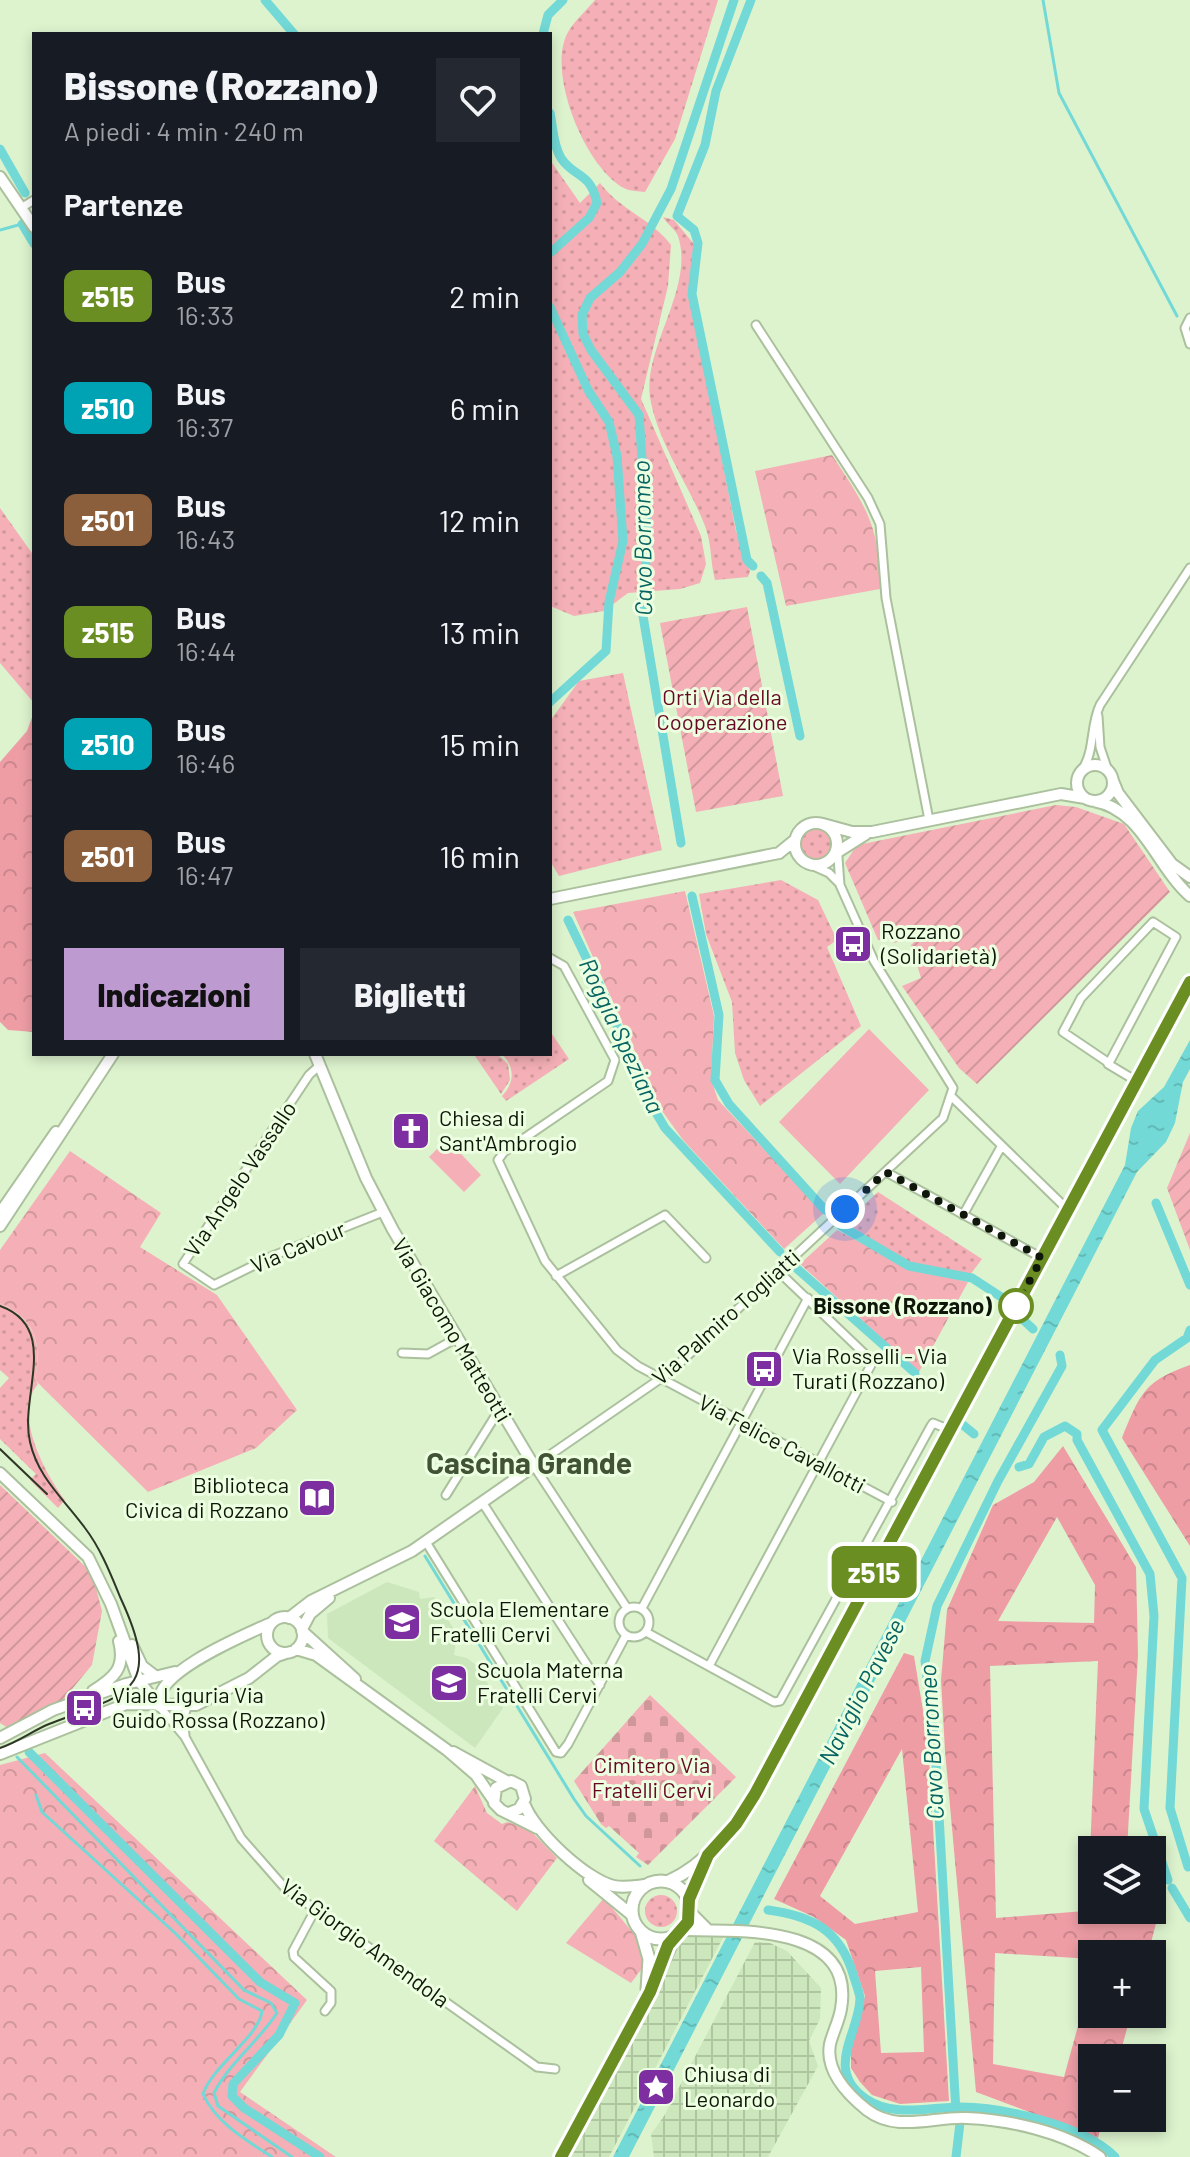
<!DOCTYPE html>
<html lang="it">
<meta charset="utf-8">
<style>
:root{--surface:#171b24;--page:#242831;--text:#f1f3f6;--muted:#9ea1a6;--accent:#bd9bd0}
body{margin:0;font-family:Barlow,sans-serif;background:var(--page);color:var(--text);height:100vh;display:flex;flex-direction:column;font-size:30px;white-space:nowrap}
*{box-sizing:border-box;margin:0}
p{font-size:26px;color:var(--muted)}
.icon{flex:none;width:44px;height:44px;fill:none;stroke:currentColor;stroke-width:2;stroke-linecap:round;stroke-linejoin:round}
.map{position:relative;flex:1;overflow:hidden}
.side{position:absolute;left:32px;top:32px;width:520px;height:1024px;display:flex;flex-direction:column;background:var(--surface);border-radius:0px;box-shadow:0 4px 12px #0003}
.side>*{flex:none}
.badge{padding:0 16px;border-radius:12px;font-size:28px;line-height:52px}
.buttons{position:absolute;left:1078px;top:1836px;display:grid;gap:16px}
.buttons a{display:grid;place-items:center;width:88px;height:88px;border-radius:0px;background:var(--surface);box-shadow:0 4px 12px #0003;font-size:40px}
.you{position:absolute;width:40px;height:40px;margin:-20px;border:6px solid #fff;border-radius:50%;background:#1a73e8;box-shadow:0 0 0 12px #1a73e833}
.map>.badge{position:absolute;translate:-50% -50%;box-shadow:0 0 0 4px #fff}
h2{padding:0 32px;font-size:30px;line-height:72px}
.round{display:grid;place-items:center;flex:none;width:84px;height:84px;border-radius:0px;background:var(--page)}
.headline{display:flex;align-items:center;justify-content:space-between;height:136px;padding:0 32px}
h1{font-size:38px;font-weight:800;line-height:60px}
.action{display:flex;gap:16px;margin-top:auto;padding:16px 32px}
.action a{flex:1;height:92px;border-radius:0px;background:var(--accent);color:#111;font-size:32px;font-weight:800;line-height:92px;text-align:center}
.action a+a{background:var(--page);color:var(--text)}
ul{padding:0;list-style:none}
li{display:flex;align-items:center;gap:24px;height:112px;padding:0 32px}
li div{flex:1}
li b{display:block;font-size:30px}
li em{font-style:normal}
li .badge{min-width:88px;font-weight:700;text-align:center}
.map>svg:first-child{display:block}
</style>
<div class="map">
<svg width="1190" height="2157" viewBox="0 0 1190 2157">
<defs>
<pattern id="industrial-grid" width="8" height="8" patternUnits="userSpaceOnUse" patternTransform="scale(2)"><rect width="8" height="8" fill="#cde7bc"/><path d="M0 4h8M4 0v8" fill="none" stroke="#afc5a0"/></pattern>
<pattern id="grass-dots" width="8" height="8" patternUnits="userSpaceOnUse" patternTransform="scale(2)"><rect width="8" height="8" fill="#f4b0b6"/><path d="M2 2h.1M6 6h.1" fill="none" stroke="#d0979b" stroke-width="1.8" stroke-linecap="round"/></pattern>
<pattern id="forest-crowns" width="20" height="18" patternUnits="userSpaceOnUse" patternTransform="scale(2)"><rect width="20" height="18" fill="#ee9da5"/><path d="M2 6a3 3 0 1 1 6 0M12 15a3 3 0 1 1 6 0" fill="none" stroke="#cb868d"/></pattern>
<pattern id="cemetery-stones" width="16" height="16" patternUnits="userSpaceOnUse" patternTransform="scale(2)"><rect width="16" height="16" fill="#f4b0b6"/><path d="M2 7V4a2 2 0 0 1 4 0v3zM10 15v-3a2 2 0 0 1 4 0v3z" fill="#d0979b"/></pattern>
<pattern id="park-crowns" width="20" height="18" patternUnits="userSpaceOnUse" patternTransform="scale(2)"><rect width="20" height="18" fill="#f4b0b6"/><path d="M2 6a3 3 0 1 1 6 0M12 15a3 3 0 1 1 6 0" fill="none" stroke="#d0979b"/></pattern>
<pattern id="garden-furrows" width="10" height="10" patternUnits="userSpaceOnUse" patternTransform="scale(2)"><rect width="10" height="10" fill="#f4b0b6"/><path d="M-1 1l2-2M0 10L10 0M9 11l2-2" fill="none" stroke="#d0979b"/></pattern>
<pattern id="water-ripples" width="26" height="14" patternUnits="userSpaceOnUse" patternTransform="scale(2)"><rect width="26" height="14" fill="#72d9d6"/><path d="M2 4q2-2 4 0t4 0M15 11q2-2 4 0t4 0" fill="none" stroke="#62bab6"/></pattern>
</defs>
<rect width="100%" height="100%" fill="#ddf3ce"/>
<path fill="#cde7bc" d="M387,1582L419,1592L420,1599L434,1597L460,1639L456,1642L454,1655L467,1658L476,1665L503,1708L475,1748L328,1638L327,1614Z"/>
<path fill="url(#industrial-grid)" d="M689,1927L728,1928L609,2157H567L677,1940Z
M755,1942L770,1943L787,1951L821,1988L820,2019L809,2041L818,2066L768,2157H654L651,2134L664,2116Z"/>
<path fill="url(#grass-dots)" d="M595,0H718L675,139L645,192C639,191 631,191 626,189C586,170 547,74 567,34C573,22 587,10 595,0Z
M550,160L580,203L600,183C620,210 652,219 671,245L668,286L641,399L701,536L706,564L700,583L680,589L628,593L604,611L574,616L550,606Z
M663,217L674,220L694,244L690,293L694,317L736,531L750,571L748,577L715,580C710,562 712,544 705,526C689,484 657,442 650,397C643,347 695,288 678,236C675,229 667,224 663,217Z
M0,508L34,556V703L0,663Z
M623,673L662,850L559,876L550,861V721L579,681Z
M800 843a16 16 0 1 1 32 0a16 16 0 1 1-32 0Z
M781,880L818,900L837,940L827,947L861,1026L760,1106L744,1080L735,1053L732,1002L706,934L699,894Z
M550,1031L569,1059L506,1101L502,1096C515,1082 515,1068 502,1054H550Z
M478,1054H497L508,1064L510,1080L501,1094L475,1056Z
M878,1192L982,1259L970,1275L909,1262L843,1224Z
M0,1303C35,1319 42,1344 35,1380L38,1384C12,1413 46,1475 65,1500L58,1508L30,1480L36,1474L0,1439V1388L9,1378L0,1370Z
M645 1911a16 16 0 1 1 32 0a16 16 0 1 1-32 0Z"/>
<path fill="url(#forest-crowns)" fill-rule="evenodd" d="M34,712V1032L8,1030L0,1022V762L27,731Z
M1190,1365V1546L1122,1438C1140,1394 1144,1381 1190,1365Z
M1063,1446L1136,1567L1138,1655L1127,1850H1092V1869L1090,1853L1098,1661L990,1666L996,1918L1097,1910H1152V1879L1164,1893L1148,1954H1092V1959L995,1953L993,2064L1064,2077L1092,1975V2014H1131L1119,2058H1092V2118H1103L1098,2138L976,2092L945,1751L941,1680L947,1610L993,1505L1034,1482ZM1057,1517L1095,1585L1094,1623L998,1621Z
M904,1653L914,1656L928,1741L949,2101L900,2104L872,2095L860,2082L851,2068V2043L865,1996L846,1940L814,1917L774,1899ZM902,1749L918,1912L855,1924L820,1896ZM921,1967L924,2052L881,2053L875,1971Z"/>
<path fill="url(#cemetery-stones)" d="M650,1695L736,1777L648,1865L636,1857L639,1853L609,1826L606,1828L601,1824L574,1781Z"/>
<path fill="url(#park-crowns)" d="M832,455C866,507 880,525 880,589L786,606L755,471Z
M685,891L714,1016L711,1079L718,1100L824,1213L784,1249L683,1140L660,1108L573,912Z
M70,1151L161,1213L140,1247L217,1295L297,1410L256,1448L148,1492L35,1380C42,1344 36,1319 0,1303V1250Z
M837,1230L909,1268L968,1282L919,1372L800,1264Z
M45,1753L307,2000L240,2092L336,2157H0V1765Z
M475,1786L487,1813L502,1824L507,1822L529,1829L557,1858L517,1911L434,1841Z
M604,1898L634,1934L647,1962L631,1983L566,1943Z"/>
<path fill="url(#garden-furrows)" d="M747,607L783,796L696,812L660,623Z
M1056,805L1076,807L1124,824L1170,892L977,1084L959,1068L902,986L921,978L911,945L922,934L916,930L911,936L894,943L891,938L878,940L845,863L857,845Z
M1190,1133V1250L1167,1188Z
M0,1485L92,1573L102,1611L92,1665L63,1700L8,1728L0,1723Z"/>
<path fill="#f4b0b6" d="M869,1029L929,1090L840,1184L779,1122Z
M447,1139L481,1175L464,1192L429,1157Z"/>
<path fill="url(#water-ripples)" d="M1190,1040V1069L1183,1082L1175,1123L1166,1142L1137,1172L629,2157H613L1125,1165L1131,1128L1138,1111L1164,1087Z"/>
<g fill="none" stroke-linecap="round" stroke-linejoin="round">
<path stroke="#72d9d6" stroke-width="3" d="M1043,0L1059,93L1177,316
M0,230L22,224
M425,1556L574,1799L586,1816L640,1866
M17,1757L244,1990L271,2003L277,2013C258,2042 230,2062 214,2093L218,2106L292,2157
M36,1795L42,1812L175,1933L239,1999L262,2011C259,2037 213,2065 203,2094C216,2123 246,2140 272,2157"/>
<path stroke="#72d9d6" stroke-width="9" d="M265,0L294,34
M751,0L716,91L705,145L677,216L694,230L698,243L692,294L747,560L753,566
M543,34L548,15L563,0
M550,113C553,127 553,145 561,158C574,178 591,172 597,203L589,218L550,253
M0,149L25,193
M22,224L34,244
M550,307L588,390L609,422L617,456L623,541L609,602L606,651L550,702
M761,576L767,583L800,736
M681,843L641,604L648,545L639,415L591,350L583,334L582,315L590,298L620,272L642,244L671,189L734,0
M692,896L719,1015L715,1080L729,1104L825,1210
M568,920L608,1003L641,1087L665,1128L780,1252
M1156,1203L1190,1285
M841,1226L909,1266L972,1278L1009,1302
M794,1266L915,1373
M1019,1316L1033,1329
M963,1425L974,1434
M1019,1467L1029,1464L1044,1437L1065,1426L1077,1434V1440L1150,1574L1154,1616L1144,1809L1168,1880
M29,1752L260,1982L295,2003L279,2035L233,2084L232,2096L244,2108L320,2157
M1188,1867L1170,1808L1182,1578L1102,1430L1155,1360L1187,1338L1190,1330
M1172,1888L1190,1918
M768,1910C812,1916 840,1930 853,1974C855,1981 859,1991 860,1998C860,2032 823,2070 866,2099C894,2118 929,2107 961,2107C1003,2107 1085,2126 1115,2157
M956,2112L935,1746L925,1661L937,1606L998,1481L1062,1366L1060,1355
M956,2157L960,2123"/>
<defs>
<path id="street" d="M21,208L34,200
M1190,318L1185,328L1190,344
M756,325L868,498L880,524L886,598L929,820
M1098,716L1100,747L1108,771
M1082,770C1095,751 1090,726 1100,705L1190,568
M809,864L829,873L839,883
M550,958L564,966L615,1060L608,1081L504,1152L498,1160L545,1261L617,1350L638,1366L892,1502
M1109,1063L1063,1032L1081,998L1153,922L1176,937L1109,1063L1108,1064L1138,1082
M320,1065L309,1075L183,1264L214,1285L275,1255L383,1212
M953,1098L1067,1209
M886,1172L1042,1258
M963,1215L1001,1147
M556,1276L665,1215L706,1258
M402,1353L428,1354L457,1338
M446,1495L499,1410
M482,1502L600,1685
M426,1542L556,1752L561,1753L568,1744L626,1635
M619 1622a15 15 0 1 1 30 0a15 15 0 1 1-30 0Z
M627,1608L534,1466L670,1372L943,1118L953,1088L874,961L840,885L837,844
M642,1608L808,1298
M646,1632L774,1702L780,1701L931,1426L933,1423L950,1430
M709,1666L871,1365L870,1359L778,1271
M159,1706L185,1737L241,1838L284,1887L537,2067L555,2069
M185,1735L183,1720L187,1707
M315,1910L293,1951L294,1957L331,1991V2003L325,2011"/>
<path id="secondary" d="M0,177L34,227
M1077 783a18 18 0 1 1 36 0a18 18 0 1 1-36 0Z
M1113,781L1118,793L1172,864L1190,877
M1094,801C1143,810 1155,865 1190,896
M795 844a21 21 0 1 1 42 0a21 21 0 1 1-42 0Z
M823,824L852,832H872L1061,794L1085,798
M836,853L866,834
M550,899L779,853L795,840
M0,1213L56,1132
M0,1226L113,1054
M0,1473L88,1557L111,1604L139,1681L159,1706
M267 1635a18 18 0 1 1 36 0a18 18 0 1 1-36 0Z
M289,1618L311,1601L412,1551L534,1466L393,1230L366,1178L315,1054
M302,1629L310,1614L329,1598
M302,1631L355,1679
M132,1645L142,1666L155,1676
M296,1649L316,1655L447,1750L476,1775L494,1801
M93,1691C114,1678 126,1668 119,1641
M159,1704C154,1672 245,1635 271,1623
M0,1738L53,1710L126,1684L175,1672
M453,1752L506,1781
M0,1754L126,1704L196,1705L249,1678L277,1656L286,1653
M524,1803C533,1830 586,1880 614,1886C624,1888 635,1886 645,1885
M509,1813L519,1809L525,1799L521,1786L511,1781L496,1788L494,1803L501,1810L537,1828
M589,1880L632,1915
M691,1913L708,1930
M682,1930C737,1931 856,1923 841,2009C839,2021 833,2032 830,2044C825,2071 847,2094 867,2110C897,2133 934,2116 967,2118C1011,2120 1064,2132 1100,2157"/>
<path id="primary" d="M632 1910a29 29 0 1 1 58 0a29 29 0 1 1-58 0Z
M669,1881C707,1864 733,1829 755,1794L1190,982
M689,1899L706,1859
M641,1931L649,1959L647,1989
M561,2157L650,1992L675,1936"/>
</defs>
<use href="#street" stroke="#abc09d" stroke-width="11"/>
<use href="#secondary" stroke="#abc09d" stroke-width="14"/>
<use href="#primary" stroke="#abc09d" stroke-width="15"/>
<use href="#street" stroke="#fff" stroke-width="7"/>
<use href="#secondary" stroke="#fff" stroke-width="10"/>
<use href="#primary" stroke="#fff" stroke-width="11"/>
<path stroke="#2d3726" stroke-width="2" d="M0,1306C61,1328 19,1396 30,1442C38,1478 64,1499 85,1528C101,1549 111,1575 121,1599C164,1692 127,1694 49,1724C32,1731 18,1742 0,1748
M0,1449L47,1494"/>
</g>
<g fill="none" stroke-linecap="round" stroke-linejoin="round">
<defs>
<path id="line" d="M561,2157L650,1992L668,1945L688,1922L689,1899L708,1855L736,1824L755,1794L1190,982"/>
</defs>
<use href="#line" stroke="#fff" stroke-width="18"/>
<use href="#line" stroke="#6b8e23" stroke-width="12"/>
<path stroke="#0f170a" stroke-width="8" stroke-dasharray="0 14.4" d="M845,1209L886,1172L1042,1258L1011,1315L1016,1306"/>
</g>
<defs>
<symbol id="bus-square" viewBox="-11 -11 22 22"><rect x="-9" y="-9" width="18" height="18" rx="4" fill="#7d2fa1" stroke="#edffe1"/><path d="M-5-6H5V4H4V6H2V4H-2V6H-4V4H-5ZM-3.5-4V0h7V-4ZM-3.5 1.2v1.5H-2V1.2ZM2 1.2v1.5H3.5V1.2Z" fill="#fff"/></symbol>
<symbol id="church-square" viewBox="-11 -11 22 22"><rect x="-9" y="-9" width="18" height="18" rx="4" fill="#7d2fa1" stroke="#edffe1"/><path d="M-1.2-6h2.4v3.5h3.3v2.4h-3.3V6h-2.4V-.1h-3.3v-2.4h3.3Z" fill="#fff"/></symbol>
<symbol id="library-square" viewBox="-11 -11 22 22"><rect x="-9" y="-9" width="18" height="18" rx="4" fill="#7d2fa1" stroke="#edffe1"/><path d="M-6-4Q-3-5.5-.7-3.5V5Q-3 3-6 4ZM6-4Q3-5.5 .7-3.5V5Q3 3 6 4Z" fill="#fff"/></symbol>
<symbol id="school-square" viewBox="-11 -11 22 22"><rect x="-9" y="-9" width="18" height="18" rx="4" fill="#7d2fa1" stroke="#edffe1"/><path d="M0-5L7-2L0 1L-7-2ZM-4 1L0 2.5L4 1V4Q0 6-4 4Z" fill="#fff"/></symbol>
<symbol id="sight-square" viewBox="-11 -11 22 22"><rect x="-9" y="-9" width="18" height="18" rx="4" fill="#7d2fa1" stroke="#edffe1"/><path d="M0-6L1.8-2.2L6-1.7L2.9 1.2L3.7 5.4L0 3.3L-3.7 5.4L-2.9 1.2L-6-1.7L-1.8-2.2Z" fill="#fff"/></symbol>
</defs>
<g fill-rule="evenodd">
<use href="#bus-square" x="831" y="922" width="44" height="44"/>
<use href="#church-square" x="389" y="1109" width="44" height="44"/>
<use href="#bus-square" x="742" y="1347" width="44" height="44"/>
<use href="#library-square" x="295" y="1476" width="44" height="44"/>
<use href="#school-square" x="380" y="1600" width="44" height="44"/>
<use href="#school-square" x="427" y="1661" width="44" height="44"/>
<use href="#bus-square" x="62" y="1686" width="44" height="44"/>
<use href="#sight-square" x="634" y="2065" width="44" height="44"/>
</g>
<circle fill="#fff" stroke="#6b8e23" stroke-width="4" cx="1016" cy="1306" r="16"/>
<g text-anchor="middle" stroke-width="6" stroke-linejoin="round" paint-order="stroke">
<g font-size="22" fill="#680723" stroke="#edffe1">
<text x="722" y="705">Orti Via della<tspan x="722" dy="25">Cooperazione</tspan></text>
<text x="652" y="1773">Cimitero Via<tspan x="652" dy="25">Fratelli Cervi</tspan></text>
</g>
<g font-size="22" fill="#0f170a" stroke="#edffe1" text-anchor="start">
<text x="881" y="939">Rozzano<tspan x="881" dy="25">(Solidarietà)</tspan></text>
<text x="439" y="1126">Chiesa di<tspan x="439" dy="25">Sant'Ambrogio</tspan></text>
<text x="792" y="1364">Via Rosselli - Via<tspan x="792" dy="25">Turati (Rozzano)</tspan></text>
<text x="289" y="1493" text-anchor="end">Biblioteca<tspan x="289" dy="25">Civica di Rozzano</tspan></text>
<text x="430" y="1617">Scuola Elementare<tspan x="430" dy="25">Fratelli Cervi</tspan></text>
<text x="477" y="1678">Scuola Materna<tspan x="477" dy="25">Fratelli Cervi</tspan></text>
<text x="112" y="1703">Viale Liguria Via<tspan x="112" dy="25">Guido Rossa (Rozzano)</tspan></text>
<text x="684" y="2082">Chiusa di<tspan x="684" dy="25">Leonardo</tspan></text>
</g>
<g font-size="22" fill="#0f170a" stroke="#edffe1">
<text transform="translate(240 1179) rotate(-56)" y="8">Via Angelo Vassallo</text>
<text transform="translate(298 1247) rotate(-23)" y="8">Via Cavour</text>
<text transform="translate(726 1317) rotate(-42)" y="8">Via Palmiro Togliatti</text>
<text transform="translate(452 1330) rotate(59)" y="8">Via Giacomo Matteotti</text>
<text transform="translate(782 1444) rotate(28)" y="8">Via Felice Cavallotti</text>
<text transform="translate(365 1943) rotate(36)" y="8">Via Giorgio Amendola</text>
</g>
<g font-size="22" font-weight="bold" fill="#0f170a" stroke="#edffe1" text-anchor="end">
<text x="992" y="1314">Bissone (Rozzano)</text>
</g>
<g font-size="24" font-style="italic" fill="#086462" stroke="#edffe1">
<text transform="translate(643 538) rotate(-91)" y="8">Cavo Borromeo</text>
<text transform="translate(621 1036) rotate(65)" y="8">Roggia Speziana</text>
<text transform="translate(862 1692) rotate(-63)" y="8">Naviglio Pavese</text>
<text transform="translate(932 1742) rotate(-93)" y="8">Cavo Borromeo</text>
</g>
<g font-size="30" font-weight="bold" fill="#415334" stroke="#edffe1">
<text x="529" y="1474">Cascina Grande</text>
</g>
</g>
</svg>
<div class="buttons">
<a><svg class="icon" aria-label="layers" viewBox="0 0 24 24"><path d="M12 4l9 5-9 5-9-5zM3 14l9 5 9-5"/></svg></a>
<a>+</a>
<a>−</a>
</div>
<div class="you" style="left:845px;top:1209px"></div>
<b class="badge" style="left:874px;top:1572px;background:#6b8e23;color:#fff">z515</b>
<section class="side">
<div class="headline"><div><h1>Bissone (Rozzano)</h1><p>A piedi · 4 min · 240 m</p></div><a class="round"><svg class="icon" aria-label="heart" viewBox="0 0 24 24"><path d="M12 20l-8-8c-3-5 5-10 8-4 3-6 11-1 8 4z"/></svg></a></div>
<h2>Partenze</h2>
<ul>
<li><span class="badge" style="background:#6b8e23;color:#fff">z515</span><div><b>Bus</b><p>16:33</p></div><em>2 min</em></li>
<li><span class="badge" style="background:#00a3b4;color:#fff">z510</span><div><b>Bus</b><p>16:37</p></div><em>6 min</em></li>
<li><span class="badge" style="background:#8b5e3c;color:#fff">z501</span><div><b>Bus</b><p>16:43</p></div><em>12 min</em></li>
<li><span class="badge" style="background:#6b8e23;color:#fff">z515</span><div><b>Bus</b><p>16:44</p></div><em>13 min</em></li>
<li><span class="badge" style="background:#00a3b4;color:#fff">z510</span><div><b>Bus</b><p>16:46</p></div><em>15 min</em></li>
<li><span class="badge" style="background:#8b5e3c;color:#fff">z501</span><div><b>Bus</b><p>16:47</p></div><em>16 min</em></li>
</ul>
<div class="action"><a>Indicazioni</a><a>Biglietti</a></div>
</section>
</div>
